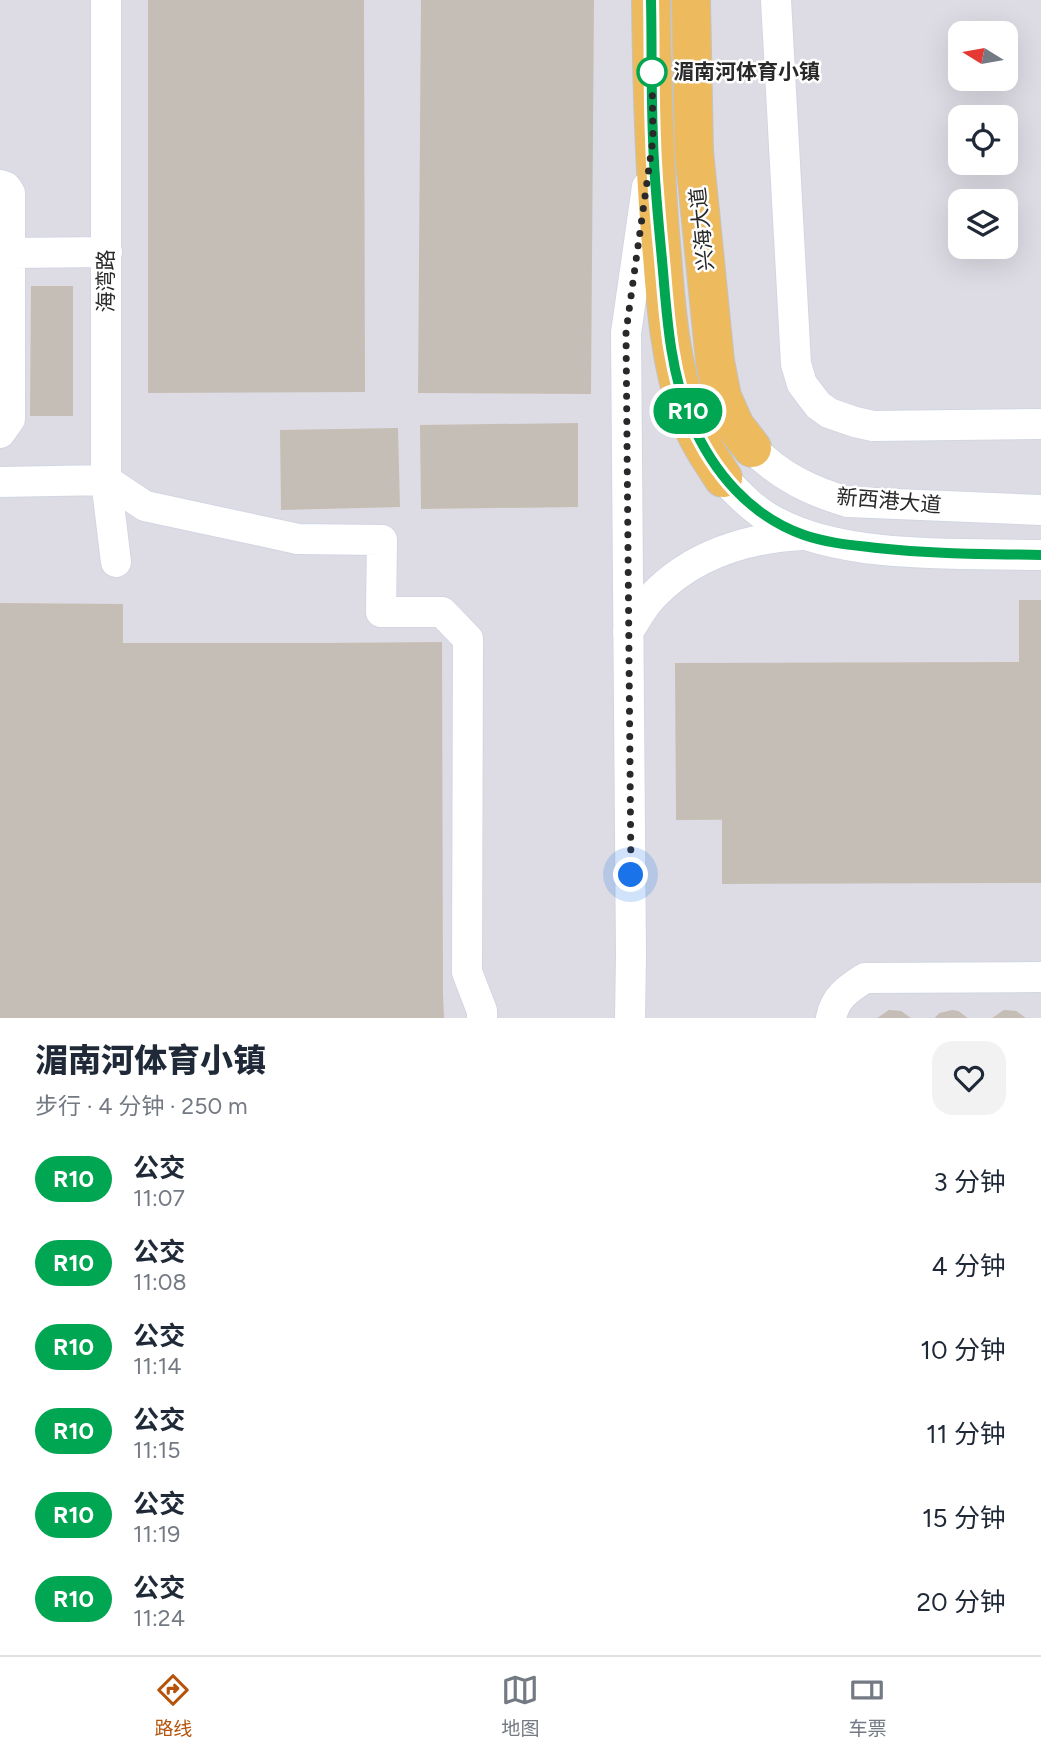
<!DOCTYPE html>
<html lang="zh">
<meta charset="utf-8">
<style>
:root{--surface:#fff;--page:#f2f2f3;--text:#1f2937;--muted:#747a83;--line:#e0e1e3;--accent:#b45309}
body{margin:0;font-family:Figtree,"Noto Sans SC",sans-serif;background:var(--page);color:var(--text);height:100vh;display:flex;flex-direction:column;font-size:26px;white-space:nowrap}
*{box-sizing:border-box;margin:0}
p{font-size:23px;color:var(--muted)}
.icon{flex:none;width:38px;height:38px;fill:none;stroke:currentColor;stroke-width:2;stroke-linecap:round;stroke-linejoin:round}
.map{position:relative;height:1018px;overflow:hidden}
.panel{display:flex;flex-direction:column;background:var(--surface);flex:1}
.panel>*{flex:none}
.badge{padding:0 14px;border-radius:23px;font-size:24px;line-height:46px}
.needle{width:46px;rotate:281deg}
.controls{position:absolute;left:948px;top:21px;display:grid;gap:14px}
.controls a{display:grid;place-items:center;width:70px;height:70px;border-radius:14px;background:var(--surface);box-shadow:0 7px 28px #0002;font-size:35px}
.you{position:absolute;width:35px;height:35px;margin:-18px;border:5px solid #fff;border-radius:50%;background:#1a73e8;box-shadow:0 0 0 10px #1a73e833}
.map>.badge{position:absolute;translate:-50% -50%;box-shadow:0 0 0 4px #fff}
.round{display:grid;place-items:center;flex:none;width:74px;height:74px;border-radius:21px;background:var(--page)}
.head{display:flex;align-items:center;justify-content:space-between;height:119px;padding:0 35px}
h1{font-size:33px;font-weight:800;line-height:52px}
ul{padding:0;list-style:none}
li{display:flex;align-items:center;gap:21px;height:84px;padding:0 35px}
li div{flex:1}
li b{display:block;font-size:26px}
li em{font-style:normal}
li .badge{min-width:77px;font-weight:700;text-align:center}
.dock{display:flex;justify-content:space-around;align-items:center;height:98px;border-top:2px solid var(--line);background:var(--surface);font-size:19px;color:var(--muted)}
.dock a{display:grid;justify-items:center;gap:4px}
.dock .active{color:var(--accent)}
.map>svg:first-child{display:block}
</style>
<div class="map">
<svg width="1041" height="1018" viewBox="0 0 1041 1018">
<rect width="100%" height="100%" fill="#ebe2db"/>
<path fill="#dddce4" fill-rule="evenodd" d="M0,0H1041V1018H0ZM961,33H1006V79H961ZM961,117H1006V163H961ZM961,201H1006V247H961Z"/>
<path fill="#c4beb7" stroke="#c6beb5" stroke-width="2" d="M149,0H363L364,391L149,392Z
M422,0H593L590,393L419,392Z
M32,287H72V415H31Z
M577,424V506L422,508L421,426Z
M397,429L399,506L282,509L281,431Z
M1020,601H1041V882H1020Z
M0,604L122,605V644H0Z
M441,643L442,993H322V644Z
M0,644H96L95,1018H0Z
M96,644H322V993L96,994Z
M1020,663V817L677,819L676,664Z
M1020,817V882L723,883V818Z
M442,993L443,1018H95L96,994Z
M889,1011L901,1012L909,1018H879Z
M952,1011L958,1012L966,1018H936L940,1014Z
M1004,1011L1016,1012L1024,1018H994Z"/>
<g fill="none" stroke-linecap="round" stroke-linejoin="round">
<defs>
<path id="minor" d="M106,0V480L116,562
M776,0L796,364L802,384L818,405L829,413L855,422L873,426L1041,424
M0,185L6,187L10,193V419L0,433
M10,253L107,252
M752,448C780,476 810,491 848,502L1041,510
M723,478C739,494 755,512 776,522C846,560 962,553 1041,555
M0,482L106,480L145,506L298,539L382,540L381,612H442L468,639L467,972L482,1011V1018
M628,632C636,620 643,606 653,596C692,555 747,538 802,535
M630,1018L631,956L626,333L647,187
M831,1018C835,997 848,989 865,978L1041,977"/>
<path id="major" d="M651,0C652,85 654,170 662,255C666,310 671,365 689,417C697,439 710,458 723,478
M691,0L694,151L715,361L722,397L735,426L752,448"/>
</defs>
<use href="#minor" stroke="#d1d6e2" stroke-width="32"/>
<use href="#major" stroke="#c3c3c3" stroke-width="40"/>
<use href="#minor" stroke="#fff" stroke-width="30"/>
<use href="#major" stroke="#edbb5e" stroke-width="38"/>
</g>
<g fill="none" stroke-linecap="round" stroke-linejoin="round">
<defs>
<path id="line" d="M651,0C652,46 651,92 653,138C654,182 659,226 663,271C667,320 671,375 691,421C713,472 750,516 804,535C827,543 852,545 877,548C931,554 986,554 1041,555"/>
</defs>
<use href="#line" stroke="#fff" stroke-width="16"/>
<use href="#line" stroke="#00a651" stroke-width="10"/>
<path stroke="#292929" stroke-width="7" stroke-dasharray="0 12.6" d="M631,875L626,332L653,139L652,72"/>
</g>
<circle fill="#fff" stroke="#00a651" stroke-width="3.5" cx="652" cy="72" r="14"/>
<g text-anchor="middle" stroke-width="5" stroke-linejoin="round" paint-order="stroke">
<g font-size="21" font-weight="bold" fill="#292929" stroke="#fff" text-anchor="start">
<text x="673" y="79">湄南河体育小镇</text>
</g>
<g font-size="21" fill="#292929" stroke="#fff">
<text transform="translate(702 229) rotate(-96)" y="7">兴海大道</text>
<text transform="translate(106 281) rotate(-90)" y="7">海湾路</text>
<text transform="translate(889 501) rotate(5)" y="7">新西港大道</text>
</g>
</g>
</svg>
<div class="controls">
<a><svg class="needle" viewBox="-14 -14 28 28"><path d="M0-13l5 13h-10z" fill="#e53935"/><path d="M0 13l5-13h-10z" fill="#747a83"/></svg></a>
<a><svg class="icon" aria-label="locate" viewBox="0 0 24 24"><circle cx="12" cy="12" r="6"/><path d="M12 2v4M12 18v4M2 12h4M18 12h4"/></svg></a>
<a><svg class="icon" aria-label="layers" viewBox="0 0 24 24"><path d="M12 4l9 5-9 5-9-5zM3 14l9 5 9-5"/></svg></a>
</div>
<div class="you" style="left:631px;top:875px"></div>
<b class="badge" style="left:688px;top:411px;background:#00a651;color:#fff">R10</b>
</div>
<section class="panel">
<div class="head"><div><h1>湄南河体育小镇</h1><p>步行 · 4 分钟 · 250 m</p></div><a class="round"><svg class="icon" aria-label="heart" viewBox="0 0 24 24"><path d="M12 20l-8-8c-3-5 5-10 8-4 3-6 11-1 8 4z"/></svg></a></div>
<ul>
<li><span class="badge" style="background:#00a651;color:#fff">R10</span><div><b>公交</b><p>11:07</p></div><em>3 分钟</em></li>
<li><span class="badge" style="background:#00a651;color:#fff">R10</span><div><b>公交</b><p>11:08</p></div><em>4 分钟</em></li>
<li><span class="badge" style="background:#00a651;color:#fff">R10</span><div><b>公交</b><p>11:14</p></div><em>10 分钟</em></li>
<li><span class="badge" style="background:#00a651;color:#fff">R10</span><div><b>公交</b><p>11:15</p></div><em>11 分钟</em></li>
<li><span class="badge" style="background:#00a651;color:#fff">R10</span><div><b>公交</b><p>11:19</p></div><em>15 分钟</em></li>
<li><span class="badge" style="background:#00a651;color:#fff">R10</span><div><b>公交</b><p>11:24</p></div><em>20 分钟</em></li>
</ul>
</section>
<nav class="dock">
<a class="active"><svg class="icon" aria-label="directions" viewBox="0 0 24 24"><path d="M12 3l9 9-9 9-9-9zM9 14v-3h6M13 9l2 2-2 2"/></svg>路线</a>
<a><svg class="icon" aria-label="map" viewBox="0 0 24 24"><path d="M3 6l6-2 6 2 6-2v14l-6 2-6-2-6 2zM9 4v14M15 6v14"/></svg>地图</a>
<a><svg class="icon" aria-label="tickets" viewBox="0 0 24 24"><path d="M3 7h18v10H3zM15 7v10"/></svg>车票</a>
</nav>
